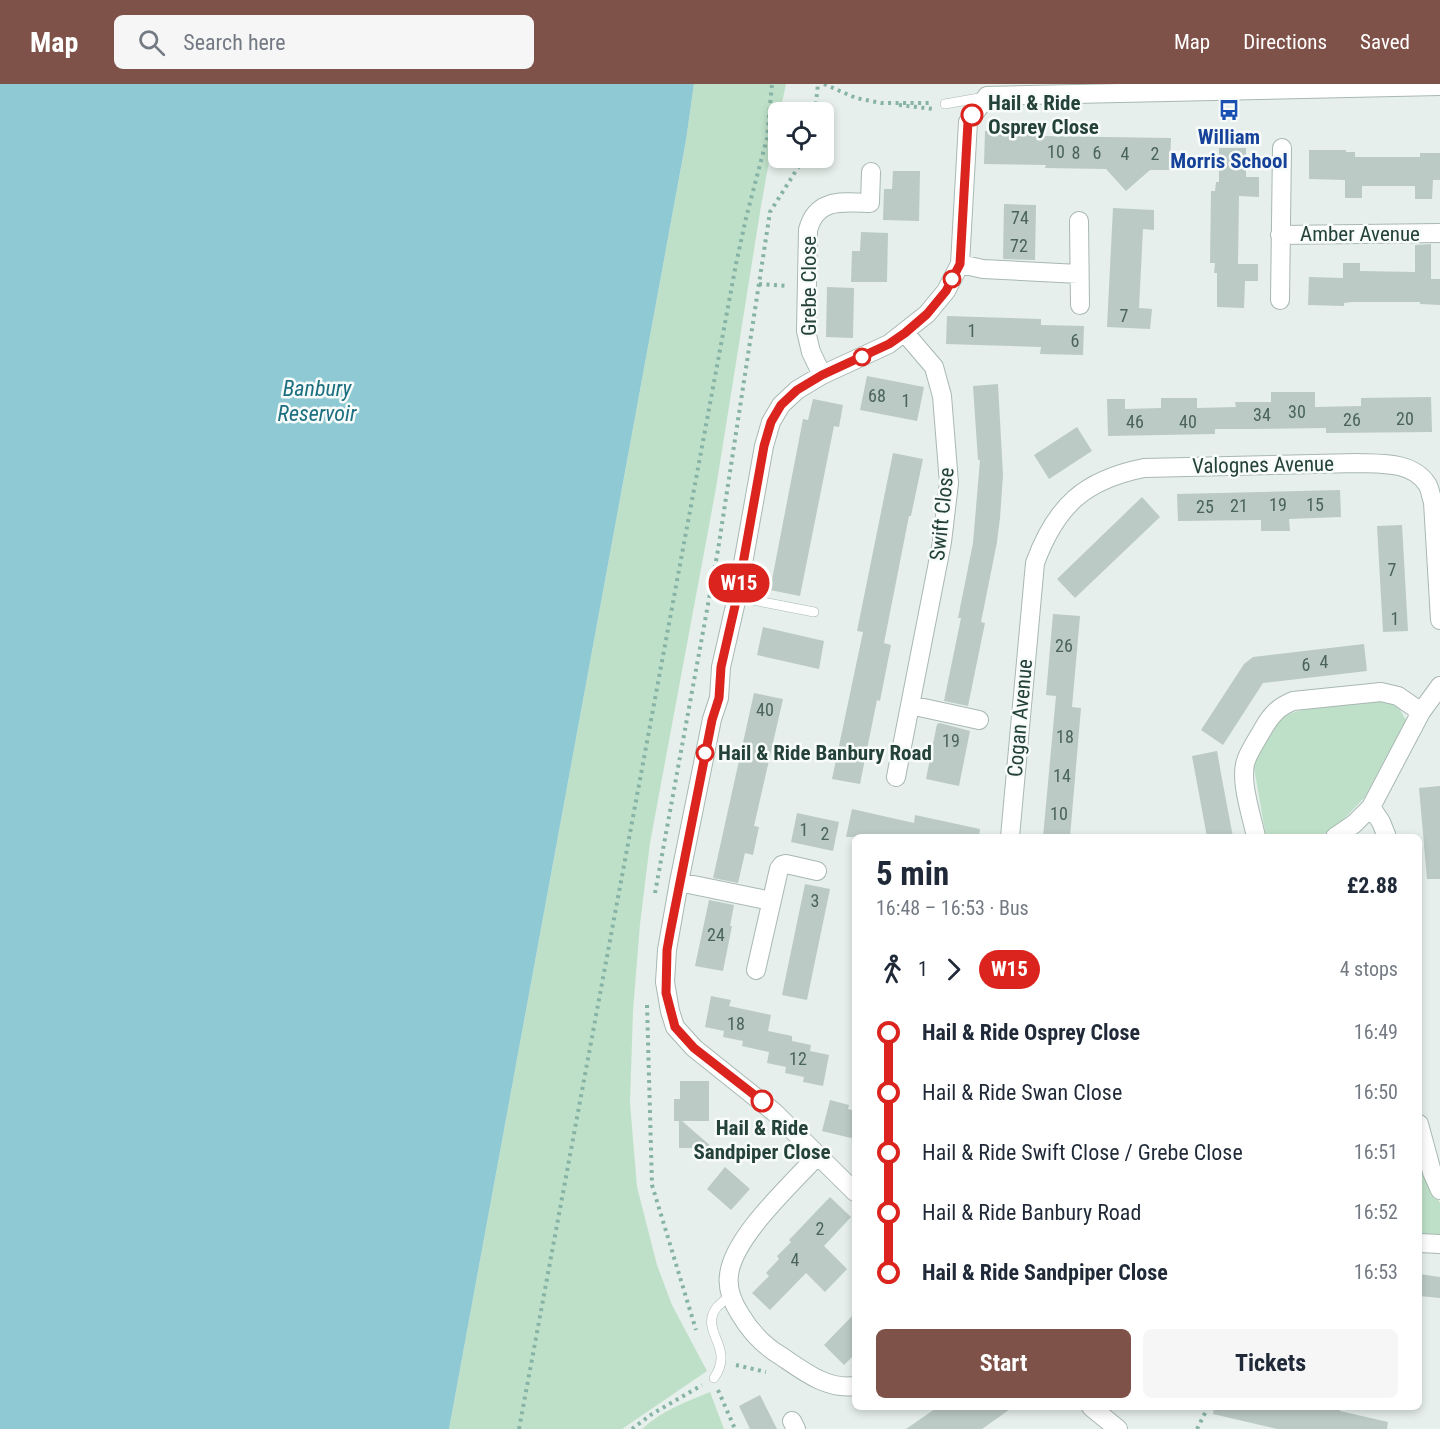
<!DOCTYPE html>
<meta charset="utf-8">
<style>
:root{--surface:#fff;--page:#f6f6f7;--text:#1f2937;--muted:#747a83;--accent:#7f5249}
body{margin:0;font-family:"Roboto Condensed",sans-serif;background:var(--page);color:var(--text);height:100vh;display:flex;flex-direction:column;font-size:22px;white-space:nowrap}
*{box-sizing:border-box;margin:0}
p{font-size:20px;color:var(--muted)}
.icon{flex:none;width:33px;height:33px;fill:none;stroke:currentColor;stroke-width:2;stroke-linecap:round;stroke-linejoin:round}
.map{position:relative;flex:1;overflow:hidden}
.side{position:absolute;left:852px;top:750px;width:570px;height:576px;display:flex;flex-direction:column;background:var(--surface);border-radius:9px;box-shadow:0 3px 9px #0003}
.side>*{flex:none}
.badge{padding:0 12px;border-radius:20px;font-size:21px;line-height:39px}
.fabs{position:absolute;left:768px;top:18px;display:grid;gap:12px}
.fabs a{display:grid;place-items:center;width:66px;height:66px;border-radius:9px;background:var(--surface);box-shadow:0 3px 9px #0003;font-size:30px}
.map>.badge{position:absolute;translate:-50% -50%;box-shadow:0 0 0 3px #fff}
.legs{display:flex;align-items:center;gap:9px;height:66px;padding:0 24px;font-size:20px}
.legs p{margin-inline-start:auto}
.headline{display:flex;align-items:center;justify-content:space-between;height:102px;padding:0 24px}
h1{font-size:33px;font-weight:700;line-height:45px}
.cta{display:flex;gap:12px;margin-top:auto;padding:12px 24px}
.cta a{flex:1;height:69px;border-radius:9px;background:var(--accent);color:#fff;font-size:24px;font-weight:700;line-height:69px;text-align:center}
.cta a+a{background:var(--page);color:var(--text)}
ul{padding:0 24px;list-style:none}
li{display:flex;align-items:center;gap:21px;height:60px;font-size:22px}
li i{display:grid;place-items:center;width:9px;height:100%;margin:0 8px;background:currentColor}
li i::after{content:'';width:15px;height:15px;margin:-8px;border:4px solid;border-radius:50%;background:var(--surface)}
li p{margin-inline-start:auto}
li:first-child i{background:linear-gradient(#0000 50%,currentColor 0)}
li:last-child i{background:linear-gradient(currentColor 50%,#0000 0)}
header{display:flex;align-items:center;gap:36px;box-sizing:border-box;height:84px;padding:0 30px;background:var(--accent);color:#fff}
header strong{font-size:28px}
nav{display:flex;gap:33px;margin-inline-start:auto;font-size:21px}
.search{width:420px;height:54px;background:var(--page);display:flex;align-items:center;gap:15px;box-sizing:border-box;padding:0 21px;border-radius:9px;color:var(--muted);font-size:22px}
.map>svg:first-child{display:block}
</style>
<header>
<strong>Map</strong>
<div class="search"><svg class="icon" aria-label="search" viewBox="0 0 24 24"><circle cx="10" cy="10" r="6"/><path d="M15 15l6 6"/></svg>Search here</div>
<nav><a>Map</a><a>Directions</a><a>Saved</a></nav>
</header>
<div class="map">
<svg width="1440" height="1345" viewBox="0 0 1440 1345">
<rect width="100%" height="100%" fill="#e6efeb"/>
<path fill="#bfe0c8" d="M694,0H786L780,28H778L761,122L716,404L650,759L640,840L633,927L630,1019L637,1103L657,1181L672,1221L707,1287L622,1345H449L686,56Z
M1386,616L1396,619L1406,636L1365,713L1344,735L1320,753H1266L1254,684C1256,674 1272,641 1280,635C1297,621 1362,619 1386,616Z
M1419,1071L1431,1105L1440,1119V1153L1419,1152Z
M710,1308L724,1345H642C661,1327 686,1318 710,1308Z"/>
<path fill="#8ec9d4" d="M0,0H694L686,56L449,1345H0Z"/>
<path fill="#bbcac4" d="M985,47L1041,48V52L1171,54L1170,86H1150L1126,107L1106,85L1045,84L1046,81L984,80Z
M1219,64H1246V93H1259V113L1239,112L1238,180H1258V197H1245L1244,224L1217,223V189H1214L1215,179H1210L1211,107H1215L1216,98H1219Z
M1309,66H1346V68H1355V73H1420V69H1440V96H1433L1432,115H1415V102H1362V114H1345V96L1309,95Z
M893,87H920L919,137L883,136L884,105H892Z
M1004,120L1036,121L1035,176L1003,175Z
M1113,124L1154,126V146L1143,145L1139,224L1152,225L1150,245L1107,243Z
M861,148L888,149L887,198H851L852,167H860Z
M1431,160V195H1440V221L1420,220V218H1352L1344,219V222L1308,221L1309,193L1343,194V179H1360V187L1415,188V161Z
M827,203L854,204L853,254L826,253Z
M947,232L1041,235V241L1084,242L1083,271L1040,270L1041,263L946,260Z
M867,292L924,303L917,337L860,326Z
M998,300L1003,391L1000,434L997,458L981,538L985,539L968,622L944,617L961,534H958L973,459L980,376H978L973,302Z
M1271,308H1315V323L1361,322V314L1431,313L1432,348L1326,349V344L1253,345H1215V350L1108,352L1107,315H1125V325L1161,324V314H1197V324L1236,323L1235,318H1271Z
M813,315L843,321L839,343L834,342L800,512L770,506L803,335L808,336Z
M1077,343L1092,367L1049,395L1034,371Z
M893,369L923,375L911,432H909L884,559L891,561L880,617L877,616L860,700L832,695L863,548L857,547Z
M1340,406L1341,433L1289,435L1290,447H1261V436L1178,437L1177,410Z
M1142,413L1160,433L1075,514L1057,495Z
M1402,441L1408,547L1383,548L1377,442Z
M1053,530L1080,532L1072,623L1081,624L1070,753H1043L1056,612L1046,611Z
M763,543L824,557L819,585L757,571Z
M1364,560L1367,587L1263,599L1223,661L1201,646L1244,580L1253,573Z
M754,609L783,615L754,742L759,743L753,771L745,769L738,799L713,794Z
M940,639L970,647L959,702L926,695L937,640Z
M1217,667L1222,695L1233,753H1207L1192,672Z
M1440,702V795H1427L1419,704Z
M852,725L914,739L915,731L980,745L979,753H846Z
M797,729L839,738L833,767L791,758Z
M805,800L830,805L807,916L782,911Z
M709,816L734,821L730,842H732L723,887L695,882Z
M711,912L731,916L729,922L771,931L768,947L792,952V957L811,961L810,967L829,971L823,1002L803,998L804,993L785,989L786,983L767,979L769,968L742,962L743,957L723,953L724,947L705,943Z
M680,997H709V1037H682L713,1064H679V1037H674V1015H680Z
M830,1016L849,1021L848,1025L855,1027V1055L822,1047Z
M725,1083L750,1105L731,1126L707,1105Z
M830,1113L851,1133L824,1162L847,1185L825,1208L806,1189L770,1226L752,1209L769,1192L766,1189L779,1175L777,1172L791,1158L789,1156Z
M1419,1190L1440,1193V1214L1419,1212Z
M855,1229V1270L844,1281L824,1261Z
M760,1311L777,1345H750L739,1322Z
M938,1323H1013L982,1345H906Z
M1214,1323H1341L1340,1327L1388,1338L1387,1345H1277L1213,1330Z"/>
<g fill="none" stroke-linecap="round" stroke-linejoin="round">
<defs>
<path id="service" d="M945,20L985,13
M737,513L814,528
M714,1294C736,1262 698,1248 717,1223C721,1219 726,1215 731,1211"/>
<path id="minor" d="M987,12L1440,2
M1079,137L1080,221
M1280,151L1440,149
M960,180L983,185L1079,190
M1280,216L1282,64
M822,291L811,268L806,247L808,146C816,114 842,118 870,119L871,88
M910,621L979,636
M896,693L942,458L949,399L942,312L934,283L905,249
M1371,723L1381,738L1387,753
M1010,753L1035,479C1056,422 1084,396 1144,384L1357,379C1380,380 1412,377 1427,400C1430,404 1431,413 1433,418L1440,536
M1256,753C1252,732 1238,694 1247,674C1251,664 1258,654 1263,645C1271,631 1278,623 1293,617L1381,608L1398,612L1421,628
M1335,753L1354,740L1371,723L1421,628L1440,602
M679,798L771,817
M756,886L779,785L782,781L786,780L817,787
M1419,1040L1432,1088L1440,1106
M817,1072C791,1101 733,1153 729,1191C727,1205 733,1219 740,1230C750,1247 764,1262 781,1272C803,1287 827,1306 855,1302
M855,1108L774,1028L694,964L675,943L670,927L665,898L667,866L679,798L712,635L719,614L721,583L737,513L764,362L771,338L781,321L797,306L822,291L889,260L927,230L946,207L960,180L968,38L987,12
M1419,1159L1440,1160
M1091,1323L1118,1345
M792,1337L796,1345"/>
</defs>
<use href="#service" stroke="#a8b8b2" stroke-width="10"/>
<use href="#minor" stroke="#a8b8b2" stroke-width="20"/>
<path stroke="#86b3a5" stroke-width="4" stroke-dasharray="3 4.5" stroke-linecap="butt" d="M824,0L856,14L881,19H932
M899,21L933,25
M815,28L818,0
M759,200L788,202
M655,809L718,466L770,128L804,74
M647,921L652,1101L696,1246
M736,1281L766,1288
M718,1306L735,1345
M519,1345L736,180L746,134L767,54L772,0
M632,1345L652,1330L702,1301
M1197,1345L1208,1323"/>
<use href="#service" stroke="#fff" stroke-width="9"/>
<use href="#minor" stroke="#fff" stroke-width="18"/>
</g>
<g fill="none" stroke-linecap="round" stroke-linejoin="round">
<defs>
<path id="line-1" d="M762,1017L694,964L675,943L666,909L667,866L670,849L712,636L719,614L721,583L737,513L764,362L771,338L781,321L797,306L822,291L889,260L905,249L927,230L946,207L960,180L968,38L972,31"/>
</defs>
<use href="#line-1" stroke="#fff" stroke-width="14"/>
<use href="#line-1" stroke="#dc241f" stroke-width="9"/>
</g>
<defs>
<symbol id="bus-bare" viewBox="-9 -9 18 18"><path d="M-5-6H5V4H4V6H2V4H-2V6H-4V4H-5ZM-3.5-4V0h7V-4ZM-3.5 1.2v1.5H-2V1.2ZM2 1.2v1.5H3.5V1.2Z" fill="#1a4fb4" stroke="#f7fbf9" stroke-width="2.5" paint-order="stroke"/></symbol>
</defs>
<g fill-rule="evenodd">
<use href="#bus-bare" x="1214" y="11" width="30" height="30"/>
</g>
<g fill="#fff" stroke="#dc241f" stroke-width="3">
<circle cx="972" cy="31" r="10"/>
<circle cx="952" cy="195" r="8"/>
<circle cx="862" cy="273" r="8"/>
<circle cx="705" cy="669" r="8"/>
<circle cx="762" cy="1017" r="10"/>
</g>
<g text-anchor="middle" stroke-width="5" stroke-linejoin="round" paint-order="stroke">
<g font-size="18" fill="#4a645c">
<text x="1056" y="74">10</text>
<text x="1076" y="75">8</text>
<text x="1097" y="75">6</text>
<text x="1125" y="76">4</text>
<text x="1155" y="76">2</text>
<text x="1020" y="140">74</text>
<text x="1019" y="168">72</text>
<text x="1124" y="238">7</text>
<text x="972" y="253">1</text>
<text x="1075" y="263">6</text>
<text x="877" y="318">68</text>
<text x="906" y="323">1</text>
<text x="1297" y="334">30</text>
<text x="1262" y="337">34</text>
<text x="1405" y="341">20</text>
<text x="1352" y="342">26</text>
<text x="1135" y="344">46</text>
<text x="1188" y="344">40</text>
<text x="1278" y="427">19</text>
<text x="1315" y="427">15</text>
<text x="1239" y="428">21</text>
<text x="1205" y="429">25</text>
<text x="1392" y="492">7</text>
<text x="1395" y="541">1</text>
<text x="1064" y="568">26</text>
<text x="1324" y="584">4</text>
<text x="1306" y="587">6</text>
<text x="765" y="632">40</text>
<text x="1065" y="659">18</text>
<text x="951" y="663">19</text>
<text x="1062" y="698">14</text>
<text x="1059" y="736">10</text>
<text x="804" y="752">1</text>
<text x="825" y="756">2</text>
<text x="815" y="823">3</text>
<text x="716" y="857">24</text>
<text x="736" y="946">18</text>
<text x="798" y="981">12</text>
<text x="820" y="1151">2</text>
<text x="795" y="1182">4</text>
</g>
<g font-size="21" font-weight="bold" fill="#24423a" stroke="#f7fbf9" text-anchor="start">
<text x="988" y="26">Hail &amp; Ride<tspan x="988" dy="24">Osprey Close</tspan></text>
<text x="718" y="676">Hail &amp; Ride Banbury Road</text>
<text x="762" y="1051" text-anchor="middle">Hail &amp; Ride<tspan x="762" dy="24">Sandpiper Close</tspan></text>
</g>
<g font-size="21" font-weight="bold" fill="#164399" stroke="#f7fbf9">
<text x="1229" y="60">William<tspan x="1229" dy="24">Morris School</tspan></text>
</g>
<g font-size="21" fill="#24423a" stroke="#f7fbf9">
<text x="1360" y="157">Amber Avenue</text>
<text transform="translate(809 202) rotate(-90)" y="7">Grebe Close</text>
<text transform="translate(1263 381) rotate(-1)" y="7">Valognes Avenue</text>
<text transform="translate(942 430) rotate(-84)" y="7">Swift Close</text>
<text transform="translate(1020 634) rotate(-85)" y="7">Cogan Avenue</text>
</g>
<g font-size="22" font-style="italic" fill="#1c6f80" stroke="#f7fbf9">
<text x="317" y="312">Banbury<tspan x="317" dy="25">Reservoir</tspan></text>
</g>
</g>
</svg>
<div class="fabs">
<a><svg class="icon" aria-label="locate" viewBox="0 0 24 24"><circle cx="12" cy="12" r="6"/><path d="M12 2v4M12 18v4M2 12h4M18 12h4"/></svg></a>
</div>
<b class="badge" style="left:739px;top:499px;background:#dc241f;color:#fff">W15</b>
<section class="side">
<div class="headline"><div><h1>5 min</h1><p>16:48 – 16:53 · Bus</p></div><b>£2.88</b></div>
<div class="legs"><svg class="icon" aria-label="walk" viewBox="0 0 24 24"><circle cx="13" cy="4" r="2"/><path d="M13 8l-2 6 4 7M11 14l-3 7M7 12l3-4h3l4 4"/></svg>1<svg class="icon" aria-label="forward" viewBox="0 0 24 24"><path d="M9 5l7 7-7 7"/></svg><b class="badge" style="background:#dc241f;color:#fff">W15</b><p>4 stops</p></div>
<ul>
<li><i style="color:#dc241f"></i><b>Hail &amp; Ride Osprey Close</b><p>16:49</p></li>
<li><i style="color:#dc241f"></i><span>Hail &amp; Ride Swan Close</span><p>16:50</p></li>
<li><i style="color:#dc241f"></i><span>Hail &amp; Ride Swift Close / Grebe Close</span><p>16:51</p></li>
<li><i style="color:#dc241f"></i><span>Hail &amp; Ride Banbury Road</span><p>16:52</p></li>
<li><i style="color:#dc241f"></i><b>Hail &amp; Ride Sandpiper Close</b><p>16:53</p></li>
</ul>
<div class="cta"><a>Start</a><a>Tickets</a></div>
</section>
</div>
